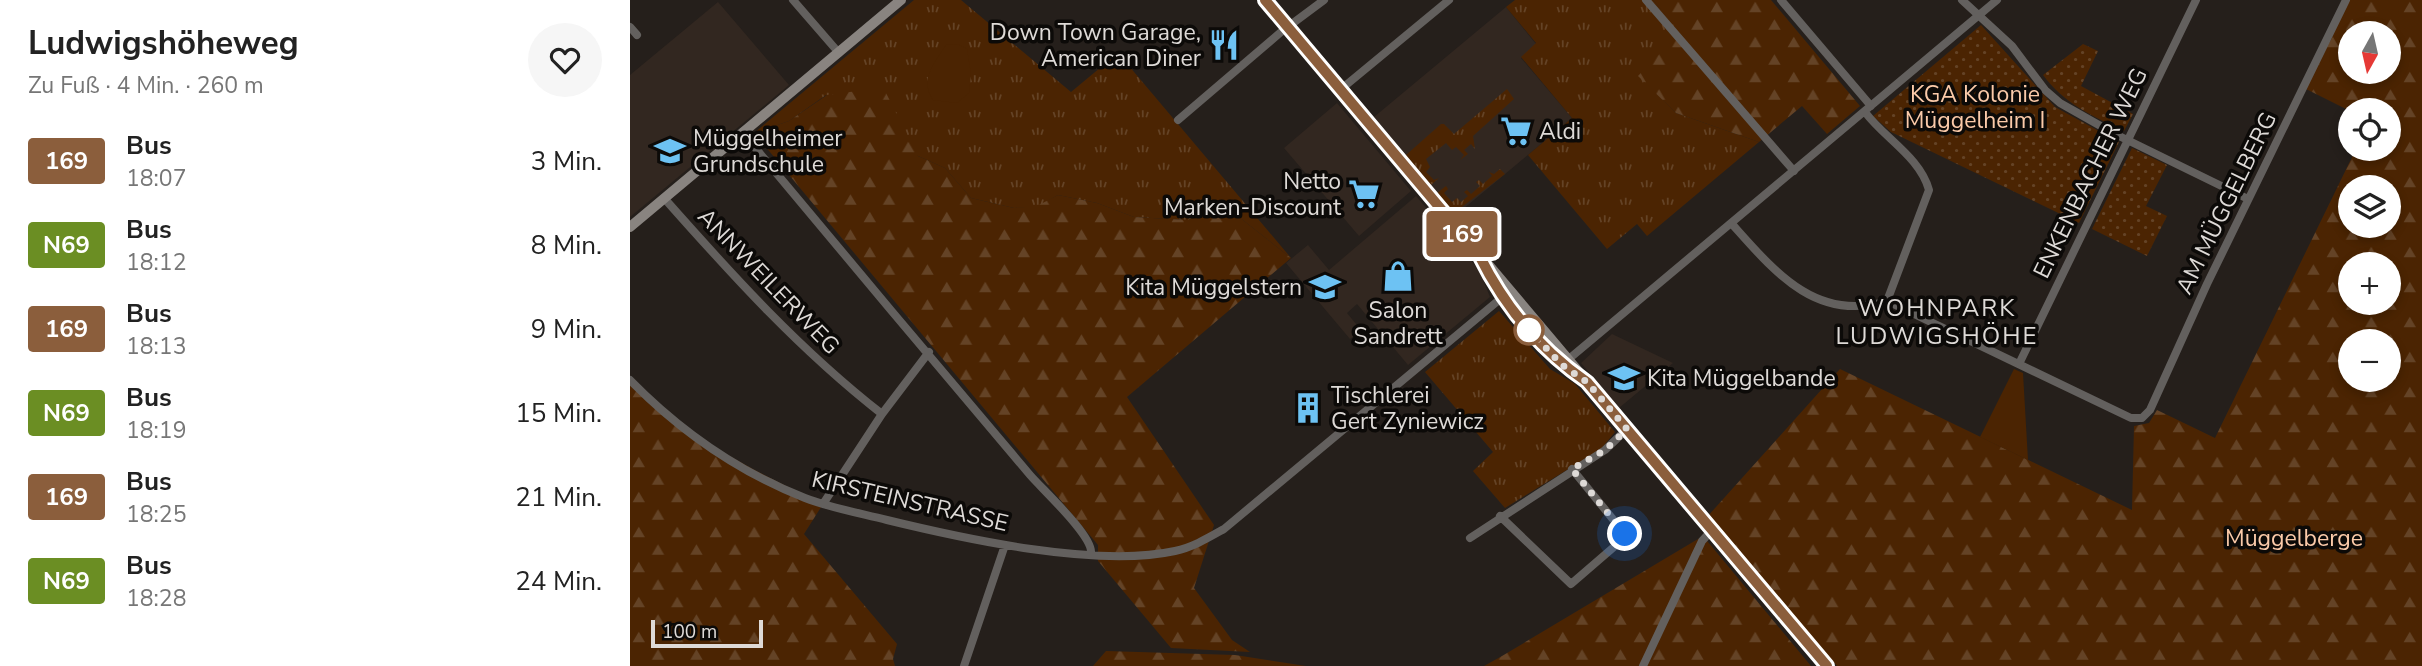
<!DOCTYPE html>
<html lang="de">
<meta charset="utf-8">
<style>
:root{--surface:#fff;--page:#f6f6f6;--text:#222;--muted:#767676}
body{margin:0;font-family:"Nunito Sans",sans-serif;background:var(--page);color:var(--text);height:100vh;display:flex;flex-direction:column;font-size:26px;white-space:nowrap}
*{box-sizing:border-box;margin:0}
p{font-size:23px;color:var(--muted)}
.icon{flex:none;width:38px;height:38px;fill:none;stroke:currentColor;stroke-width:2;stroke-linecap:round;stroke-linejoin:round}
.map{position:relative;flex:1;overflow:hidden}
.drawer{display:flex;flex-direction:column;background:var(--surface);width:630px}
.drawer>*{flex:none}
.badge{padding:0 14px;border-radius:5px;font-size:24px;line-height:46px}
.needle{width:46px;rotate:188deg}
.fabs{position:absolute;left:1708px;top:21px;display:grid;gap:14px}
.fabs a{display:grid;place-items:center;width:63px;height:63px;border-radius:50%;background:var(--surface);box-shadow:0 4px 10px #0003;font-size:35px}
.scale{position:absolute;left:21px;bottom:18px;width:112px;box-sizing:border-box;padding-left:7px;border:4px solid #dedad7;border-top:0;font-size:19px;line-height:24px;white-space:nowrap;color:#dedad7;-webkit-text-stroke:5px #0c0a08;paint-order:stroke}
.you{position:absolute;width:35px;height:35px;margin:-18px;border:5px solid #fff;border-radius:50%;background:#1a73e8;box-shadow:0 0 0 10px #1a73e833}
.map>.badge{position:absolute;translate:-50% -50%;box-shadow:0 0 0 4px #fff}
.round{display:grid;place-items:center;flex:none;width:74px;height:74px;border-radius:37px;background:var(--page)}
.overview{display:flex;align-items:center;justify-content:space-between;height:119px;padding:0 28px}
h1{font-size:33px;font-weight:700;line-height:52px}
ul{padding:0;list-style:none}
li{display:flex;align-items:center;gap:21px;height:84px;padding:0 28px}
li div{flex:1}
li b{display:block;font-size:26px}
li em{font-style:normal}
li .badge{min-width:77px;font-weight:700;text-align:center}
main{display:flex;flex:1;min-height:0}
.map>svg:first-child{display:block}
</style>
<main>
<section class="drawer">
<div class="overview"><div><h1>Ludwigshöheweg</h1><p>Zu Fuß · 4 Min. · 260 m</p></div><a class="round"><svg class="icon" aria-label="heart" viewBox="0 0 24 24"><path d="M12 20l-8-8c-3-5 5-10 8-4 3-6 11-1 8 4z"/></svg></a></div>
<ul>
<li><span class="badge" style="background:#8b5e3c;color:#fff">169</span><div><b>Bus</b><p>18:07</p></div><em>3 Min.</em></li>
<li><span class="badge" style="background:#6b8e23;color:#fff">N69</span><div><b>Bus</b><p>18:12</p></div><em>8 Min.</em></li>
<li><span class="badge" style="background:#8b5e3c;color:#fff">169</span><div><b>Bus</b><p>18:13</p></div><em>9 Min.</em></li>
<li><span class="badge" style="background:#6b8e23;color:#fff">N69</span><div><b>Bus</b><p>18:19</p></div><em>15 Min.</em></li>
<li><span class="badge" style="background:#8b5e3c;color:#fff">169</span><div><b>Bus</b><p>18:25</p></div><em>21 Min.</em></li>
<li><span class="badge" style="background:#6b8e23;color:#fff">N69</span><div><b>Bus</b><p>18:28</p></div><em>24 Min.</em></li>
</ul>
</section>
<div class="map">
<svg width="1792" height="666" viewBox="0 0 1792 666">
<defs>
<pattern id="grass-tufts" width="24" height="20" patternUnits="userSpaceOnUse" patternTransform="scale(1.75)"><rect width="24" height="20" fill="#4b2402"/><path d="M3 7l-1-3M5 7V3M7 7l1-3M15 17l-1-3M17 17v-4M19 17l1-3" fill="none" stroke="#644326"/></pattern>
<pattern id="forest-firs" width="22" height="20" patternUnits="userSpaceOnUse" patternTransform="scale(1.75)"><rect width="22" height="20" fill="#4b2402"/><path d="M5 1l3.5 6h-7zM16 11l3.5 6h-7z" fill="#644326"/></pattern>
<pattern id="garden-dots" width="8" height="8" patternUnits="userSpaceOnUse" patternTransform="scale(1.75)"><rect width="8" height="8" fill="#4b2402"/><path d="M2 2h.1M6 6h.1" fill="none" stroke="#644326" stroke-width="1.8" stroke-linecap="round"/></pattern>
</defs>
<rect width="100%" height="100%" fill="#251f1b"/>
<path fill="#322720" d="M88,2L159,85L0,217V75Z
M876,7L906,44L891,58L942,118L826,215L744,117Z
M707,103L781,191L729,236L654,148Z
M786,196L849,270L860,297L778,365L727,304L717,313L731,330L720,339L656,263L678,245L699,270Z
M982,334L1043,363L989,408L951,363Z"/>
<path fill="url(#grass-tufts)" d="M284,0H331L441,92L488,53L661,258L609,217L581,211L558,220L504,217L467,203L428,195L407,207L384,208L341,198L315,168L288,156L196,95L159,121L124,133Z
M885,0H1023L1051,32L1009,76L1046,113L1129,142L1017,236L1007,224L977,249L898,155L942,118L891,57L906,43L876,7Z
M877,89L884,99L843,136L845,149L841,144L834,150L838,154L830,160L834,155L826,147L822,150L816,143L796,159L800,167L796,172L804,180L809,178L801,185L776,155L811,124H814L824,134Z
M870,169L875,174L824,213L807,193L816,186L818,189L814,193L822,202L827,198L831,202L838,196L834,192L837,190L841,194L850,186L846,182L849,180L853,184L862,176L859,172L864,174Z
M869,311L920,369L945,384L985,432L971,449L875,508L843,471L863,452L795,372Z"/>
<path fill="url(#forest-firs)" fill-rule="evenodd" d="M1023,0H1141L1230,106L1197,134L1172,106L1129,142L1046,113L1008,76L1050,32Z
M1719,0H1792V666H1207L1077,517L1210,369L1502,510L1504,426L1519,423L1527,410L1585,438L1726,149H1759V110L1720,111L1676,89ZM1720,33H1759V72H1720ZM1720,187H1759V226H1720ZM1720,264H1759V303H1720ZM1720,341H1759V380H1720Z
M235,90L256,93L288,156L315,168L341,198L384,208L407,206L428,195L467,203L504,217L558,220L581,211L609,217L661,258L497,397L584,525L564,588L602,640L620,652L541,648L468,561V545L124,133L159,121L197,95Z
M0,380C54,437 123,470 193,504L174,534L267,644L263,659L265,666H0Z
M1073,536L1181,666H854L872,656Z
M476,651L605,655L676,666H463Z"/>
<path fill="#4b2402" d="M328,44L337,49L341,74L339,93L327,103L303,100C289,79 304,64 316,45Z
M1384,369L1393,373L1398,460L1350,437Z"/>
<path fill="url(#garden-dots)" d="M1351,25L1425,107L1489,142L1449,223L1261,132L1243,116Z
M1453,44L1468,51L1451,86L1503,114L1494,131C1464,117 1433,103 1413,75Z
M1502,148L1537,165L1516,206L1537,216L1517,256L1462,229Z"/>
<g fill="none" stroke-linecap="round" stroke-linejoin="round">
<path stroke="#63605e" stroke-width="8" d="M163,0L209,53
M1016,0L1164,171
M1151,0L1241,106
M1332,0L1382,46L1415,90L1430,103L1483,133L1618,199
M0,27L7,35
M710,90L819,0
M1235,112C1254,138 1290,157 1299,190L1257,301
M548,120L651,32L694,0
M112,132C208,247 303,361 400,475C413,490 463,536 461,553
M34,198C103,276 170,350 252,414
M1102,224C1144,271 1186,323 1257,301L1501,418H1512L1520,410L1577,284L1716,0
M934,363L1367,0
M1389,364L1566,0
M0,380C49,430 109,472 175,498C201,508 229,513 257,520C335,539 467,568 545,551C563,547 578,538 594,529L875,295
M193,504L252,414L299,352
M870,516L941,584L992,540L995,534L942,469
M840,538L975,450L997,429
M334,666L375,545
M1013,666L1072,541L1083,529"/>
<path stroke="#898480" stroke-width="10" d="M635,0L1197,666
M0,227L271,0
M852,262C873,304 907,347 946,374"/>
</g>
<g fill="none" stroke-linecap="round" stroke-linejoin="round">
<defs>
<path id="line" d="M635,0L848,253C873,304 909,349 957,382L1197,666"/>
</defs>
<use href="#line" stroke="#fff" stroke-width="16"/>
<use href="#line" stroke="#8b5e3c" stroke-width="10"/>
<path stroke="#dedad7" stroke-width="7" stroke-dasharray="0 12.6" d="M899,330L932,365L957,382L997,429L975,450L942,469L995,534"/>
</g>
<defs>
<symbol id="restaurant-bare" viewBox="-9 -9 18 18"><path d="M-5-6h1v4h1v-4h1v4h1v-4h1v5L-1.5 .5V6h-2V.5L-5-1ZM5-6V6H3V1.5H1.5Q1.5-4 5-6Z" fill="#6dc2f3" stroke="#0c0a08" stroke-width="2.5" paint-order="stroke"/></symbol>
<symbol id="supermarket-bare" viewBox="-9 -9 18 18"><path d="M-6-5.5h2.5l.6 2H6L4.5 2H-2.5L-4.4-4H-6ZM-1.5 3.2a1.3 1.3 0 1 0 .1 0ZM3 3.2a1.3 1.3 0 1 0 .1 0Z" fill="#6dc2f3" stroke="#0c0a08" stroke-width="2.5" paint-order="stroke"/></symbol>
<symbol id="school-bare" viewBox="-9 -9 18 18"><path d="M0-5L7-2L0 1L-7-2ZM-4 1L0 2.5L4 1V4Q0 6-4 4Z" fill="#6dc2f3" stroke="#0c0a08" stroke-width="2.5" paint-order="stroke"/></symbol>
<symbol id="shop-bare" viewBox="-9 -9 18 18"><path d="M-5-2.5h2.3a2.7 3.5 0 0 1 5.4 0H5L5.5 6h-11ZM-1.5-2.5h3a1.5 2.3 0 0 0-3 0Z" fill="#6dc2f3" stroke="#0c0a08" stroke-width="2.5" paint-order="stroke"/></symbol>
<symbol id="building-bare" viewBox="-9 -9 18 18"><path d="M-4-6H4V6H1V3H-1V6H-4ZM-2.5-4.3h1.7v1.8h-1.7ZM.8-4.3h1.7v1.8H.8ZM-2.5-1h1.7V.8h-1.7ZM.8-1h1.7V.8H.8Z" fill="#6dc2f3" stroke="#0c0a08" stroke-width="2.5" paint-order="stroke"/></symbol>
</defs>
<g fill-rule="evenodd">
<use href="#restaurant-bare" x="572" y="23" width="44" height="44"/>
<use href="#supermarket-bare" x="864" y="109" width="44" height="44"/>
<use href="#school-bare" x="18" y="129" width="44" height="44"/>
<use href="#supermarket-bare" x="712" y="172" width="44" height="44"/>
<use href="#shop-bare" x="746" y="254" width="44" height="44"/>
<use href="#school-bare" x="673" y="265" width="44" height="44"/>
<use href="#school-bare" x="972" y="356" width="44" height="44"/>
<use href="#building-bare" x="656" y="386" width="44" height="44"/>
</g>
<circle fill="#fff" stroke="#8b5e3c" stroke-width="3.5" cx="899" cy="330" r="14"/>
<g text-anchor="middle" stroke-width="7" stroke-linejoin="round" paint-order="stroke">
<g font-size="23" fill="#dedad7" stroke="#0c0a08" text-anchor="start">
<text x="571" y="40" text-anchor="end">Down Town Garage,<tspan x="571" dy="26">American Diner</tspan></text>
<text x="909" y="139">Aldi</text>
<text x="63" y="146">Müggelheimer<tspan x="63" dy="26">Grundschule</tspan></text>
<text x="711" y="189" text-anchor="end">Netto<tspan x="711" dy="26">Marken-Discount</tspan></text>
<text x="672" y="295" text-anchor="end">Kita Müggelstern</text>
<text x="768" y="318" text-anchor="middle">Salon<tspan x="768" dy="26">Sandrett</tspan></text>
<text x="1017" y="386">Kita Müggelbande</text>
<text x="701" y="403">Tischlerei<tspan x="701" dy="26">Gert Zyniewicz</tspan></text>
</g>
<g font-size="23" fill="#fbcaa9" stroke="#0c0a08">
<text x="1345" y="102">KGA Kolonie<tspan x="1345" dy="26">Müggelheim I</tspan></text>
<text x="1664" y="546">Müggelberge</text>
</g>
<g font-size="23" fill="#dedad7" stroke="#0c0a08">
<text transform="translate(1460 173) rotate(-64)" y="8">ENKENBACHER WEG</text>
<text transform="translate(1596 203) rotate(-64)" y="8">AM MÜGGELBERG</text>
<text transform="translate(139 281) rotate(46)" y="8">ANNWEILERWEG</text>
<text transform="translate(280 501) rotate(13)" y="8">KIRSTEINSTRASSE</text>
</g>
<g font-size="24" letter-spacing="2" fill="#dedad7" stroke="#0c0a08">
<text x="1307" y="316">WOHNPARK<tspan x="1307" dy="28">LUDWIGSHÖHE</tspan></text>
</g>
</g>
</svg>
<div class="fabs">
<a><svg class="needle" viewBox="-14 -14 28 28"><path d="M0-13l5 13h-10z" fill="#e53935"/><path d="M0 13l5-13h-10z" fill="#767676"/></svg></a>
<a><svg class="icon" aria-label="locate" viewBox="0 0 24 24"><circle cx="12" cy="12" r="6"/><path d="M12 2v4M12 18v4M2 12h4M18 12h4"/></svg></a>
<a><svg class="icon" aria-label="layers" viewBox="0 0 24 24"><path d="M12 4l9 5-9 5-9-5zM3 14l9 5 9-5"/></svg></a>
<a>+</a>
<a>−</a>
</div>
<div class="scale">100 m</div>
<div class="you" style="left:995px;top:534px"></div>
<b class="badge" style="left:832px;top:234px;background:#8b5e3c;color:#fff">169</b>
</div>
</main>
